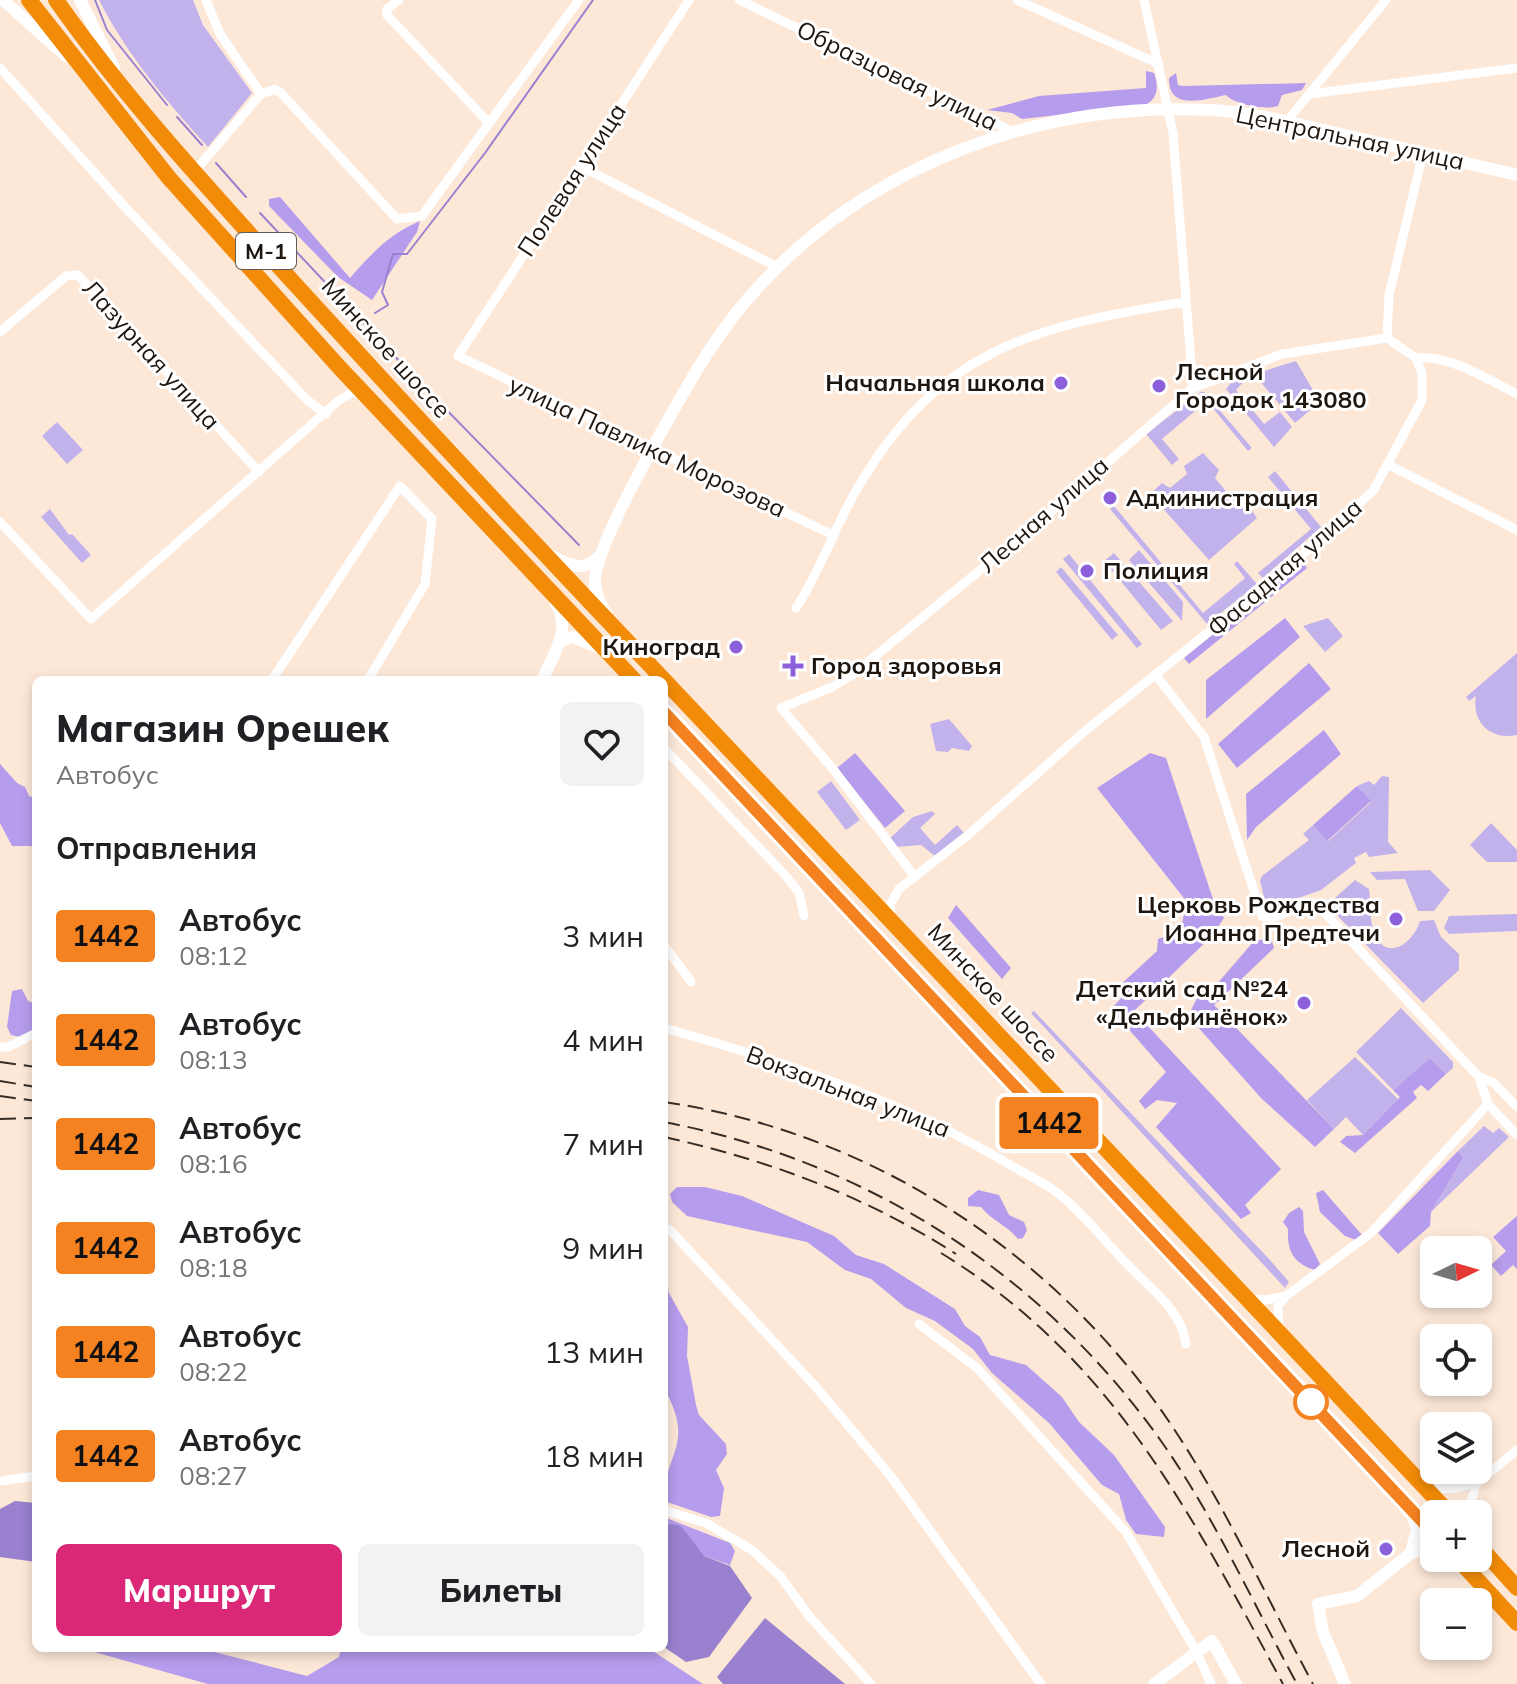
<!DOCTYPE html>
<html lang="ru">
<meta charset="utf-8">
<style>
:root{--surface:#fff;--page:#f2f2f2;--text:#202124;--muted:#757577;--accent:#db2777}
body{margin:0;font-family:Mulish,sans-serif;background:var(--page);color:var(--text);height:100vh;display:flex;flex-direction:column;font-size:30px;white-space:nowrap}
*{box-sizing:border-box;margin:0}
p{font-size:26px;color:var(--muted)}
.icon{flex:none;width:44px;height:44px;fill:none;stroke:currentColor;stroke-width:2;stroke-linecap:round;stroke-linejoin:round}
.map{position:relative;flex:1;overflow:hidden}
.drawer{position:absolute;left:32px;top:676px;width:636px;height:976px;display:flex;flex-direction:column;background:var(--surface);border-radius:12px;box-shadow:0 4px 12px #0003}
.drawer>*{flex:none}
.badge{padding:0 16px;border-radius:6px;font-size:28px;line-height:52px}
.needle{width:52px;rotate:85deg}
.buttons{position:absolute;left:1420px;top:1236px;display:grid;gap:16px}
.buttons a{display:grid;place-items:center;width:72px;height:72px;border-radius:12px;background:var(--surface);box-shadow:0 4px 12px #0003;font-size:40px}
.map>.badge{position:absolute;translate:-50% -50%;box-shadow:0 0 0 4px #fff}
h2{padding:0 24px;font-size:30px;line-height:72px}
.round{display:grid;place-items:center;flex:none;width:84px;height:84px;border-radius:12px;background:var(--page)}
.headline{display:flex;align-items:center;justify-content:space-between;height:136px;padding:0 24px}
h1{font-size:38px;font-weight:800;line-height:60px}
.primary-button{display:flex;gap:16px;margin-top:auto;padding:16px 24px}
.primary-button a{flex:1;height:92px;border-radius:12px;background:var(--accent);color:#fff;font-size:32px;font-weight:800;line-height:92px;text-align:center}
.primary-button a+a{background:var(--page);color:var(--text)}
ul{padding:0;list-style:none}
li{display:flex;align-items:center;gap:24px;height:104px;padding:0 24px}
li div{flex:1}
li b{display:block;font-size:30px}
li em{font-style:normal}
li .badge{min-width:88px;font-weight:700;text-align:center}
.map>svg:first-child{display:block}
</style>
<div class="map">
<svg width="1517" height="1684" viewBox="0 0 1517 1684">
<rect width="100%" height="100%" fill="#fde8d8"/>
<path fill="#c2b2eb" d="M99,0H193L203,25L252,93L208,147C167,102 127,55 99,0Z
M1296,361L1320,402L1295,423L1254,374Z
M1249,376L1236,390L1264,424L1280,412L1292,427L1274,447L1226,389L1231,383Z
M1201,392H1204L1252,448L1248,451L1207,401L1162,439L1179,459L1172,465L1146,434Z
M57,422L83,450L67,464L42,436Z
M1203,453L1219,470L1215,478L1234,501L1243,498L1257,518L1209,560L1150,494L1162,483L1170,488L1187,474L1184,466Z
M1275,471L1321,527L1263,578L1258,573L1311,529L1268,477Z
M1114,506L1203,613L1245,578L1234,564L1237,561L1257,584L1207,624L1110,509Z
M50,509L69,535L72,534L91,555L82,563L41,517Z
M1139,550L1183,602L1182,621L1129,560Z
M1114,553L1173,621L1161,630L1104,561Z
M1069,554L1142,644L1137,648L1063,559Z
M1061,567L1118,635L1112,640L1056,572Z
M1328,618L1343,636L1325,652L1303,626Z
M1517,653V735C1491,741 1471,722 1476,696L1469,701L1466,697Z
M949,719L972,746L969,751L952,748L948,752L936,751L930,724Z
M1382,776L1389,777L1388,842L1398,853L1369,857L1366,852L1354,858L1356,863L1321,890L1267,909L1260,881L1262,876L1309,840L1303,834L1313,825L1328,841L1371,802L1357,786L1369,781L1374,785Z
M831,781L860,820L846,830L817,792Z
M932,811L935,814L920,828L935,845L957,825L964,833L935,856L921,845L895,847L889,839L913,817Z
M1491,823L1517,850V862H1487L1470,845Z
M1430,870L1450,890L1434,911H1418L1405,879L1377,880L1370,872Z
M1355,880L1369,889C1371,902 1369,922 1375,934C1387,963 1414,942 1420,921L1434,920L1441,937L1459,954V970L1423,1003L1327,905Z
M1517,914V931L1449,934L1444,928L1449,916Z
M1401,1008L1453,1062V1068L1446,1074L1430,1058L1393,1090L1356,1052Z
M1034,1011L1270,1260L1289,1282L1285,1288L1031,1013Z
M1355,1057L1398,1099L1363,1135L1346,1117L1334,1129L1307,1100Z
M1484,1126L1493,1133L1499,1128L1509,1137L1431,1212L1463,1158L1458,1151Z"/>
<path fill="#b59cec" d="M1146,71L1154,73C1159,86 1158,100 1144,105L1022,119L1012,113L987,110L1039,96L1146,88Z
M1176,73L1178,85L1183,86L1306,83L1302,90L1282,95L1278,106C1266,110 1235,105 1226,95C1206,99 1168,112 1169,78Z
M280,197L350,278C372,253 389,234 420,221L417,232L372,300L338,277L269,206V199Z
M1302,561L1307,568L1189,664L1184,658Z
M1285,618L1300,637L1206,719V680Z
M1309,663L1331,689L1237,768L1218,744Z
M1324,730L1341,754L1256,827L1247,840L1246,794Z
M855,753L905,811L885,828L837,768Z
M1150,753L1166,758L1214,902L1224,918L1211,937L1134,1011L1281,1169L1245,1205L1251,1213L1241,1219L1156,1127L1177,1103L1157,1100L1145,1109L1139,1101L1166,1072L1111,1009L1124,995L1118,987L1157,951L1158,939L1180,931L1187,902L1097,788Z
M0,764L17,783L25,787L29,796L36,798V850L31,846H12L0,823Z
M1357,786L1371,801L1327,841L1313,825Z
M956,905L1011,968L1002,979L948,918Z
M1271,938L1274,948L1214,1005L1334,1129L1315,1147L1261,1098L1188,1016L1198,996L1210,992L1254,941Z
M22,989L28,1001L36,1004V1030L20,1037L11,1035L7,1027L12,991Z
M1430,1058L1446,1074L1428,1091L1421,1085L1413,1092L1417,1098L1355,1153L1340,1142L1346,1136L1363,1135L1400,1097L1393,1090Z
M1458,1151L1463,1158L1431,1212L1430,1226L1398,1254L1378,1233Z
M677,1187H705L742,1196L834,1236L856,1255L884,1264L955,1309L965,1326L980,1337L990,1355L1026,1365L1062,1397L1079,1422L1114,1455L1165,1527L1164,1537L1136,1534L1126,1520L1119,1494L1102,1485L1049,1423L992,1373L973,1349L935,1321L906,1308L871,1279L845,1270L807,1242L687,1216L672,1202L670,1194Z
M978,1190L999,1195L1009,1215L1024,1222L1027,1230L1023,1238L1018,1239C1007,1225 992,1221 981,1207L968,1206V1198Z
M1323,1190L1362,1235L1356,1240L1345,1236L1320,1212L1316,1193Z
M1299,1207L1303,1211L1304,1232L1320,1264L1315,1270C1293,1263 1287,1251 1288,1229L1283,1222L1289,1213Z
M1517,1216V1269L1513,1265L1501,1276L1491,1265L1506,1251L1493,1237Z
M664,1273L669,1293L688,1327L687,1356L696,1405L699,1415L726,1444L727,1454L716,1470L724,1488L720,1516L711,1517L664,1501C664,1451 696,1446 664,1388Z
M664,1517L730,1543L735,1551L730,1565L704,1556L671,1524L664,1525Z
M80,1648H199L307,1676L339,1657L341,1648H648L703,1684H208Z"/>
<path fill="#9981cf" d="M15,1501L36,1503V1562L0,1557V1509Z
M671,1524L681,1526L704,1556L730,1566L752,1598L709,1657L686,1662L664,1647V1525Z
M765,1618L845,1684H723L717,1677Z"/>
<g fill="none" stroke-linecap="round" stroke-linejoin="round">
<path stroke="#9981cf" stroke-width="2" d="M95,0L107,30L167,105
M177,117L202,145
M216,163L246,197
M260,213L417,380
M375,313L388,305L382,292L393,254H407L485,153L593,0
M431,394L579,545"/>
<path stroke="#fff" stroke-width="9" d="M206,0L220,34L261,94
M689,0L458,356L833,535
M739,0L1012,131
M1017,0L1159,64
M1144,0L1173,133L1193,388
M0,68L126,208L308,401L326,414
M261,94L275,89L281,93L397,219L422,216L489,123L387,15V9L399,0
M1309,94L1517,68
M1287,121L1386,0
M489,123L579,0
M580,166L777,267
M194,172L261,94
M0,332L66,276L78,275L259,472
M1387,338L1389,295L1423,153
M1389,465L1517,530
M0,522L91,619L338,401L353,392L364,395
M796,608C820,571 835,527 857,489C939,348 1034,326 1185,302
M1155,674L1204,737L1262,916L1274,918L1309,902L1321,909L1479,1077L1488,1104L1517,1135
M272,680L400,486L432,519L425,584L368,680
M664,748L786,876L799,893L804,916
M914,876L833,769L781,708L832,687L852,675L1045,517L1193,388L1282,354L1387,338L1416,358C1448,354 1489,380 1517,394
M891,919L890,905L899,889L968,835L1085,731L1286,570L1373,491L1422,400V373L1416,358
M664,945L691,982
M664,1028C783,1061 906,1102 1012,1166C1027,1175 1045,1183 1059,1194C1085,1215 1107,1244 1131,1268C1153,1291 1181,1310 1186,1344
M0,1047H8L36,1033
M1479,1077L1494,1083L1517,1107
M669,1229L816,1387L889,1474L1041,1684
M1251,1299L1265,1300L1286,1296
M919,1324L977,1368L1126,1532L1196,1651L1211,1684
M1279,1330L1278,1306L1286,1296L1371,1233L1488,1104
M0,1481L36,1476
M1426,1487C1470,1495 1485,1476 1517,1450
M664,1510L706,1523L752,1550L781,1577L809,1616L871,1684
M1467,1514L1477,1482"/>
<path stroke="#fff" stroke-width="12" d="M3,0L66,56
M80,0L114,68
M550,555C569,565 584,574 600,555
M607,615C601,604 595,594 595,581C595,551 642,468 658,438C685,390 710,343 746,301C860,167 1036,101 1210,110C1254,112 1297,124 1341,134C1399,147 1458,161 1517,175
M560,642L573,637L597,647
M542,680C553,656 573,627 555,602
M1411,1553L1417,1529L1411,1513
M1154,1684L1212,1641L1236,1684
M1345,1684L1323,1632L1318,1604L1357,1596L1411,1553L1434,1548"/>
<path stroke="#f28b07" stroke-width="16" d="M29,0L169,178L339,367L634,680
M56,0C127,101 211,191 293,282C415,416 539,549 664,680
M664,680L1450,1514
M664,712L1434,1534
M1478,1545L1517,1588
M1457,1558L1517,1623"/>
<path stroke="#382d25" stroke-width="2" stroke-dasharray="16 8" stroke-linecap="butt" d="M0,1062L36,1067
M0,1081L36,1087
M0,1096L36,1101
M664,1102C871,1132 1059,1255 1174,1429C1227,1509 1267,1599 1313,1684
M0,1119L36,1118
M664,1122C866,1161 1042,1273 1161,1441C1214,1516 1253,1603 1297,1684
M664,1137C769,1160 865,1196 956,1254
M941,1253C1114,1359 1190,1513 1283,1684"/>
</g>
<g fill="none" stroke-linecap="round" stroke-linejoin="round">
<defs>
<path id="line" d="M664,712L1434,1534"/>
</defs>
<use href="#line" stroke="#fff" stroke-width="18"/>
<use href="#line" stroke="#f58220" stroke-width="12"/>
</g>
<g fill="#8c60da" stroke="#fff" stroke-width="3">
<circle cx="1061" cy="383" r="8"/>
<circle cx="1159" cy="386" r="8"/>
<circle cx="1110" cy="498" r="8"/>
<circle cx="1087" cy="571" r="8"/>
<circle cx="736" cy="647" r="8"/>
<path d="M789 654h8v8h8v8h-8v8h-8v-8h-8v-8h8z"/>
<circle cx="1396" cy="919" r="8"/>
<circle cx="1304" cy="1003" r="8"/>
<circle cx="1386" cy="1549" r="8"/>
</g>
<circle fill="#fff" stroke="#f58220" stroke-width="4" cx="1311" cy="1402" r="16"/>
<g text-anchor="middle" stroke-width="6" stroke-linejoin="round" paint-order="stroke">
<rect fill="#fff" stroke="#625c57" stroke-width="2" x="236" y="233" width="60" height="36" rx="6"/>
<g font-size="22" font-weight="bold" fill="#1f160f">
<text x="266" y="259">М-1</text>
</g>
<g font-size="24" fill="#1f160f" stroke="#fff">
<text transform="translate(897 76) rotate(26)" y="8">Образцовая улица</text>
<text transform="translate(1350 138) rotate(12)" y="8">Центральная улица</text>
<text transform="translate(572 180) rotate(-57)" y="8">Полевая улица</text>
<text transform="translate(386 348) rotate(48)" y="8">Минское шоссе</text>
<text transform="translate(151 355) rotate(48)" y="8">Лазурная улица</text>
<text transform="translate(647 447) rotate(25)" y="8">улица Павлика Морозова</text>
<text transform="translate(1044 515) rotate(-41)" y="8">Лесная улица</text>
<text transform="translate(1285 568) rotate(-41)" y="8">Фасадная улица</text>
<text transform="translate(993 993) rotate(47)" y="8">Минское шоссе</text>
<text transform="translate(848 1092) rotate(21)" y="8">Вокзальная улица</text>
</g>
<g font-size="24" font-weight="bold" fill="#1f160f" stroke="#fff" text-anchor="end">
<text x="1175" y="380" text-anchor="start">Лесной<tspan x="1175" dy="28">Городок 143080</tspan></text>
<text x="1045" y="391">Начальная школа</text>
<text x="1126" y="506" text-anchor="start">Администрация</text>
<text x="1103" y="579" text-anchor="start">Полиция</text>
<text x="720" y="655">Киноград</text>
<text x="811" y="674" text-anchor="start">Город здоровья</text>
<text x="1380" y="913">Церковь Рождества<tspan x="1380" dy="28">Иоанна Предтечи</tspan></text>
<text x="1288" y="997">Детский сад №24<tspan x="1288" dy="28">«Дельфинёнок»</tspan></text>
<text x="1370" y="1557">Лесной</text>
</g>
</g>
</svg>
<div class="buttons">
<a><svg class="needle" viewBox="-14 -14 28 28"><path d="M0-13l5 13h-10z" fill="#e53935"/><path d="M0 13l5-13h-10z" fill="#757577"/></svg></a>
<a><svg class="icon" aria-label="locate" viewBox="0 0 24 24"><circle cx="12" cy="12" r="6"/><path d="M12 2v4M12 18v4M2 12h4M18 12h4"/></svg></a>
<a><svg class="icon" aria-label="layers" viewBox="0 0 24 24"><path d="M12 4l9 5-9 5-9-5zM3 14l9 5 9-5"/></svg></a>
<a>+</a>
<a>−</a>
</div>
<b class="badge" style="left:1049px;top:1123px;background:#f58220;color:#111">1442</b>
<section class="drawer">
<div class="headline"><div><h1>Магазин Орешек</h1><p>Автобус</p></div><a class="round"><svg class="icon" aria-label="heart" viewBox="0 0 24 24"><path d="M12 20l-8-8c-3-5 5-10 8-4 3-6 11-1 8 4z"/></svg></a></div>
<h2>Отправления</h2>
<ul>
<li><span class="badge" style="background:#f58220;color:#111">1442</span><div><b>Автобус</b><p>08:12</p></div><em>3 мин</em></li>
<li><span class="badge" style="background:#f58220;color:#111">1442</span><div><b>Автобус</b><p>08:13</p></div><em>4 мин</em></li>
<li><span class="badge" style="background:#f58220;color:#111">1442</span><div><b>Автобус</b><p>08:16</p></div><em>7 мин</em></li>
<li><span class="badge" style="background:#f58220;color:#111">1442</span><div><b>Автобус</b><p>08:18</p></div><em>9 мин</em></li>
<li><span class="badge" style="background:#f58220;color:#111">1442</span><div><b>Автобус</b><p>08:22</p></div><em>13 мин</em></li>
<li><span class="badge" style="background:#f58220;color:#111">1442</span><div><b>Автобус</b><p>08:27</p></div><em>18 мин</em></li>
</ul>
<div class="primary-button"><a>Маршрут</a><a>Билеты</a></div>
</section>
</div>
